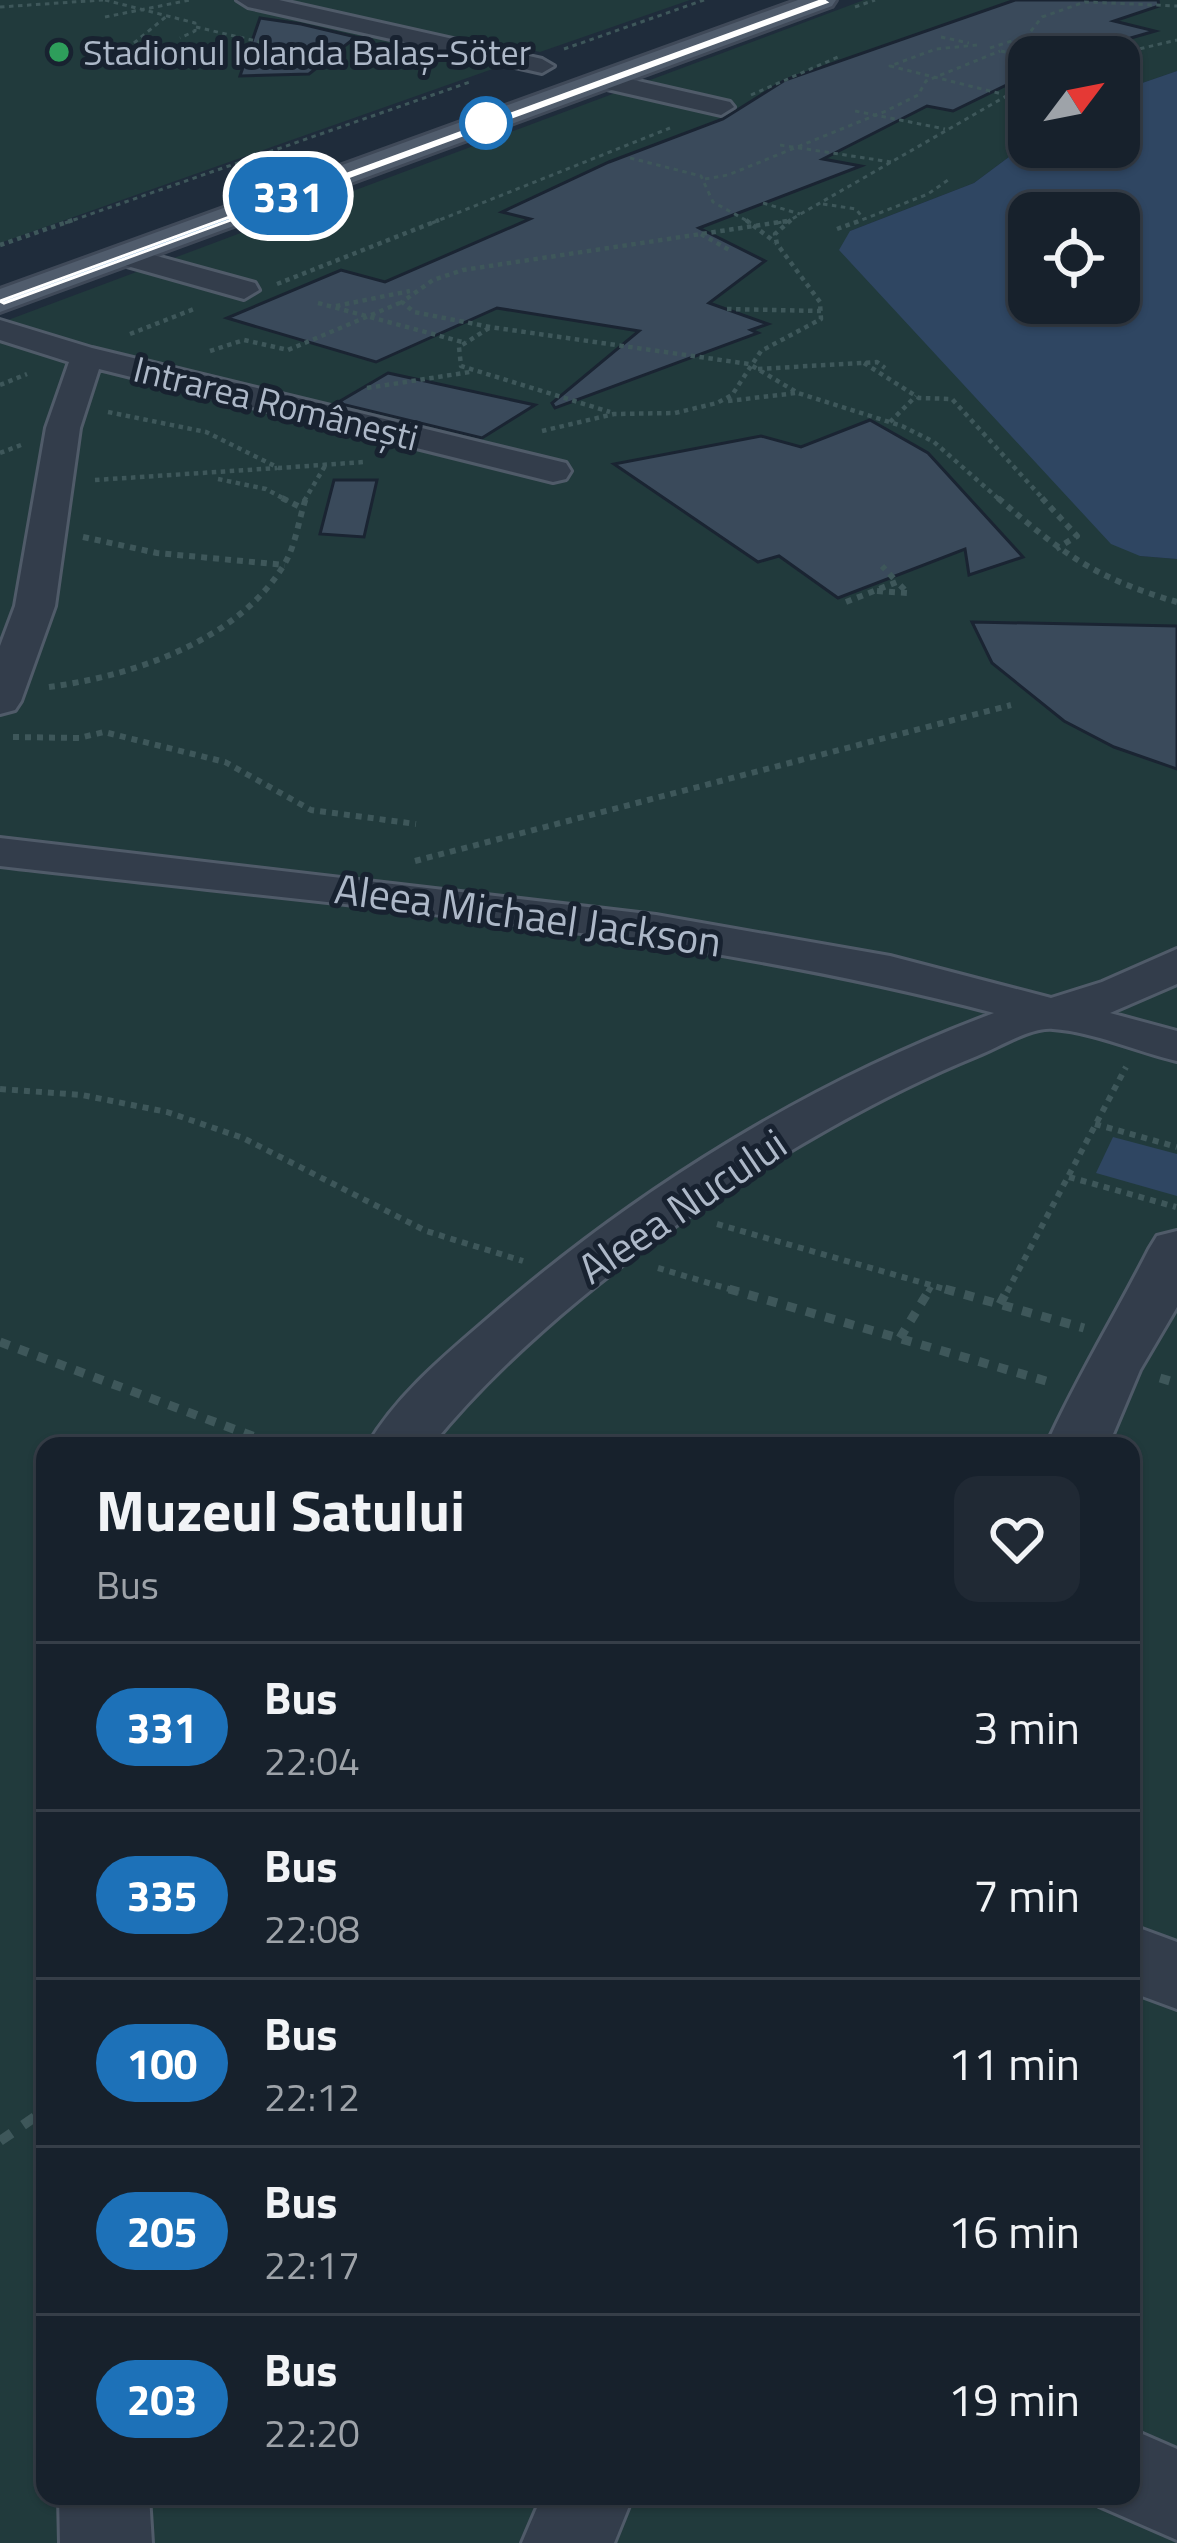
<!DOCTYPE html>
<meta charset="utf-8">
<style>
:root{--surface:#17212c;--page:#202934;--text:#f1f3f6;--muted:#9ea3a9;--line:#363e48}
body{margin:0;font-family:"Titillium Web",sans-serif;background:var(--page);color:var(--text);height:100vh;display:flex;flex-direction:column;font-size:45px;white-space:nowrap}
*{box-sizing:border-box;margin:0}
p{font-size:39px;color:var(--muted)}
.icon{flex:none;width:66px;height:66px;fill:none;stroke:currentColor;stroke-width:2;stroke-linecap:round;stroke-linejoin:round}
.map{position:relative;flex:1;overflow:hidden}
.drawer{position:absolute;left:36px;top:1437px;width:1104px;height:1068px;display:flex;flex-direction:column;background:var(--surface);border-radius:24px;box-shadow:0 3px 9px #0004,0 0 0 3px var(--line)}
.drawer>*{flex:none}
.badge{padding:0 24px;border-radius:39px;font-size:42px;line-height:78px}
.needle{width:78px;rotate:58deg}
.fabs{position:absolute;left:1008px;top:36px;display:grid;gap:24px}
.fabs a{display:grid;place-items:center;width:132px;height:132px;border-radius:24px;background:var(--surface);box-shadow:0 3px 9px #0004,0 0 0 3px var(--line);font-size:60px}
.map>.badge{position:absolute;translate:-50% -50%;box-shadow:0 0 0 6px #fff}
.round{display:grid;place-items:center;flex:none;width:126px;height:126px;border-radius:24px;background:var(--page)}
.summary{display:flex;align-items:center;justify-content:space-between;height:204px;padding:0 60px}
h1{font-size:57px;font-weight:700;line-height:90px}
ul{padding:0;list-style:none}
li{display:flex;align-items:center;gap:36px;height:168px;padding:0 60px;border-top:3px solid var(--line)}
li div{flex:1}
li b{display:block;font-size:45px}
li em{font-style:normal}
li .badge{min-width:132px;font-weight:700;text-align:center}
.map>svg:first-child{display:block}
</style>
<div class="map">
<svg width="1177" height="2543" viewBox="0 0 1177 2543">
<rect width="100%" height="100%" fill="#1f2c3b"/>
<path fill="#213a3c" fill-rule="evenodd" d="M0,0H690L540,52L484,40L450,51L504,65L0,243Z
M864,0H1177V71L1119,91V57H1029V142L974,183L850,231L1140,556L1177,559V2543H0V323ZM45,1446H1131V2496H45Z"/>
<path fill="#2f4662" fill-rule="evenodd" d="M1177,71V559L1140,556L1111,544L839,250L850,231L974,183L1029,142V147H1119V91ZM1029,213H1119V303H1029Z
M1113,1137L1177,1154V1196L1096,1173Z"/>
<path fill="#3a4a5b" stroke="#1a2432" stroke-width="3" d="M1015,0H1158L1159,6L1114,21L1155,31L1065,57H1029V74L953,111L927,106L823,159L861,166L699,228L765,261L709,303L768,324L751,330L758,333L555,408L552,403L639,331L497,308L376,362L227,318L341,270L385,282L530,219L502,212L609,162L723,119L785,80Z
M260,18L301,24L356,37L309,74L240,76Z
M388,373L535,405L482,438L337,403Z
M870,420L928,453L1023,557L969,575L965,549L838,598L779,556L758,562L614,464L761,436L801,447Z
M334,480H377L364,537L320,534Z
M972,622L1177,626V769L1114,747L1064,721L992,663Z"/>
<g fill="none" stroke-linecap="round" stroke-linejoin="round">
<defs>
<path id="minor" d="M237,0H279L542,59L554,66L542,73L248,7Z
M603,73L730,102L734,107L721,115L594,86L590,81Z
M124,247L255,283L259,290L244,299L113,262L109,256Z
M0,320L92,348L566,463L571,471L566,479L553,482L99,369L80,428L55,606L21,701L15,710L0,714V646L15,606L46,428L69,362L0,340Z
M0,838L656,915L890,956L1051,998L1102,982L1177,949V984L1110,1013L1177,1031V1061C1138,1052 1094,1032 1053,1029C1030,1027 998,1048 977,1056C794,1131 555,1292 431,1446H367C396,1396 443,1357 486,1320C635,1190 809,1082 994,1013C670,928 332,905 0,866Z
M1177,1231V1307L1140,1370L1108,1446H1046C1077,1377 1115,1316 1149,1249L1157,1236Z
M1131,1925L1177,1942V2009L1131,1992Z
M1131,2429L1177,2449V2540L1099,2506L1095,2496H1131Z
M59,2496H149L152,2543H60Z
M542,2496H633L614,2543H522Z"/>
<path id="major" d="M798,0H836L832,6L0,312V289Z"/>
</defs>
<use href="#minor" stroke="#505b69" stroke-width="6"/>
<use href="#major" stroke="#3f4958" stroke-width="6"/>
<path stroke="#3e575a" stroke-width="3" stroke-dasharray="4.5 4.5" stroke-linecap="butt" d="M105,0L195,23V31L180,38
M0,7L103,0
M855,7L875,0
M105,17L190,0
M196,27L286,48
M941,37L969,43
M134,43L168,15
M977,45L936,49L890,66L1002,94
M990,48L1027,36L1042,17L1085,2L1177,6
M564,49L704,0
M1001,51L1029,57
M1105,57L1177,40
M751,95L838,57
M855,111L945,129
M780,145L891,162
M630,158L701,176L713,202L751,223
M705,179L728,175L886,111L918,95L926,81L1000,51
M763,203L800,214
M823,204L856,209L862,217
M65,223L470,82
M432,223L670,128
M777,223L787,221
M785,223L1029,83
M854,223L928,194L951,178"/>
<path stroke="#3e575a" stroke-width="4.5" stroke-dasharray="4.5 4.5" stroke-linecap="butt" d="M746,220L775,242
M787,221L463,270L433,280L402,302L414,312L490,327L749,364L798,393L902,426L934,442L1001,501
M837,229L862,220
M701,234L731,251
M0,245L73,220
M277,284L439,220
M318,303L466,343
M336,306L410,291
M727,309L821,311
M489,328L459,347L461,366L610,412
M130,334L194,309
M210,351L244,340L288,350L402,302
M864,363L919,398L952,399L1045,501
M758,369L877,362L885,368
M0,385L27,374
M367,388L470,372
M728,401L796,393
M108,412L206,432L279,468L364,462
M890,422L916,396
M542,431L614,414L675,413L717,403L732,395L761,351L821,319L820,302L777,244L775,234L791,220
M0,453L21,445
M218,479L266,489L288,501
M95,480L277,468
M304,501L325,466"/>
<path stroke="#3e575a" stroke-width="6" stroke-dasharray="6 6" stroke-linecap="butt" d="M282,498L300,507
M998,498C1062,553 1094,578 1177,602
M1042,498L1077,536L1056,549
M83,537L157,553L285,565
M877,591L908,593L897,582
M846,602L897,582L882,566
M49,687C131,676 235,642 282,568C296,547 298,521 306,498
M13,737L79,738L104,732L225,762L311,810L416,824
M415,861L1011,705
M0,1089L82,1095L167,1112L243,1138L426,1231L523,1261
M1095,1124L1177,1147
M1069,1177L1176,1207
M717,1224L955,1292
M658,1268L739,1292
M928,1292L932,1285
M1007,1292L1126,1067"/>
<path stroke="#3e575a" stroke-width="9" stroke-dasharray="10 10" stroke-linecap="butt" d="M729,1289L1053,1383
M945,1289L1084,1328
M1000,1304L1008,1289
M900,1338L930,1289
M0,1342L279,1446
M1160,1378L1177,1383"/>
<path stroke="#3e575a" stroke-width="10" stroke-dasharray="14 14" stroke-linecap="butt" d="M0,2141L45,2110"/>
<use href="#minor" fill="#333d4b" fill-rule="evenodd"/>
<use href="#major" fill="#505c6c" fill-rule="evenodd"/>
</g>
<path fill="#1d71b8" stroke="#fff" stroke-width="3" d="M823,0L826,2L4,303L0,301Z"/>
<circle fill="#2e9e5b" stroke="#182230" stroke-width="4.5" cx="59" cy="52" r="12"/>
<circle fill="#fff" stroke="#1d71b8" stroke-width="6" cx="486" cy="123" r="24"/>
<g text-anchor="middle" stroke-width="10" stroke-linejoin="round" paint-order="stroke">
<g font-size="36" fill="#adb8c8" stroke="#182230" text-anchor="start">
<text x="83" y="65">Stadionul Iolanda Balaș-Söter</text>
</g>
<g font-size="36" fill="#adb8c8" stroke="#182230">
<text transform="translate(276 403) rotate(14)" y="13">Intrarea Românești</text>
</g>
<g font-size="42" fill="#adb8c8" stroke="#182230">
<text transform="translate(528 915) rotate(8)" y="15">Aleea Michael Jackson</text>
<text transform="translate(682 1206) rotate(-34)" y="15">Aleea Nucului</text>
</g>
</g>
</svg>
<div class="fabs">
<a><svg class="needle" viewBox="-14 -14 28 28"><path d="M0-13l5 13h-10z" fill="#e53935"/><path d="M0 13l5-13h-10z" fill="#9ea3a9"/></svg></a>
<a><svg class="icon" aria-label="locate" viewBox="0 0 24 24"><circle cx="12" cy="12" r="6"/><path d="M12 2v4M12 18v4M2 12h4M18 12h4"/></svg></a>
</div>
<b class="badge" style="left:288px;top:196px;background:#1d71b8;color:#fff">331</b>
<section class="drawer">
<div class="summary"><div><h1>Muzeul Satului</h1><p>Bus</p></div><a class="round"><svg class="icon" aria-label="heart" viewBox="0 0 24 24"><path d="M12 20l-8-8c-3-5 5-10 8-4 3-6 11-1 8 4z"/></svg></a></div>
<ul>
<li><span class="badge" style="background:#1d71b8;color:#fff">331</span><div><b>Bus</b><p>22:04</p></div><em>3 min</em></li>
<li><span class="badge" style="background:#1d71b8;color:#fff">335</span><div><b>Bus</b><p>22:08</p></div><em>7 min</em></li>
<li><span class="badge" style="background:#1d71b8;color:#fff">100</span><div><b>Bus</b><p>22:12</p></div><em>11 min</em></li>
<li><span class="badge" style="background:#1d71b8;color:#fff">205</span><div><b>Bus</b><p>22:17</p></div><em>16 min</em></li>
<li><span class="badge" style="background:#1d71b8;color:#fff">203</span><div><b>Bus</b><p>22:20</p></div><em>19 min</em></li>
</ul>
</section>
</div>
